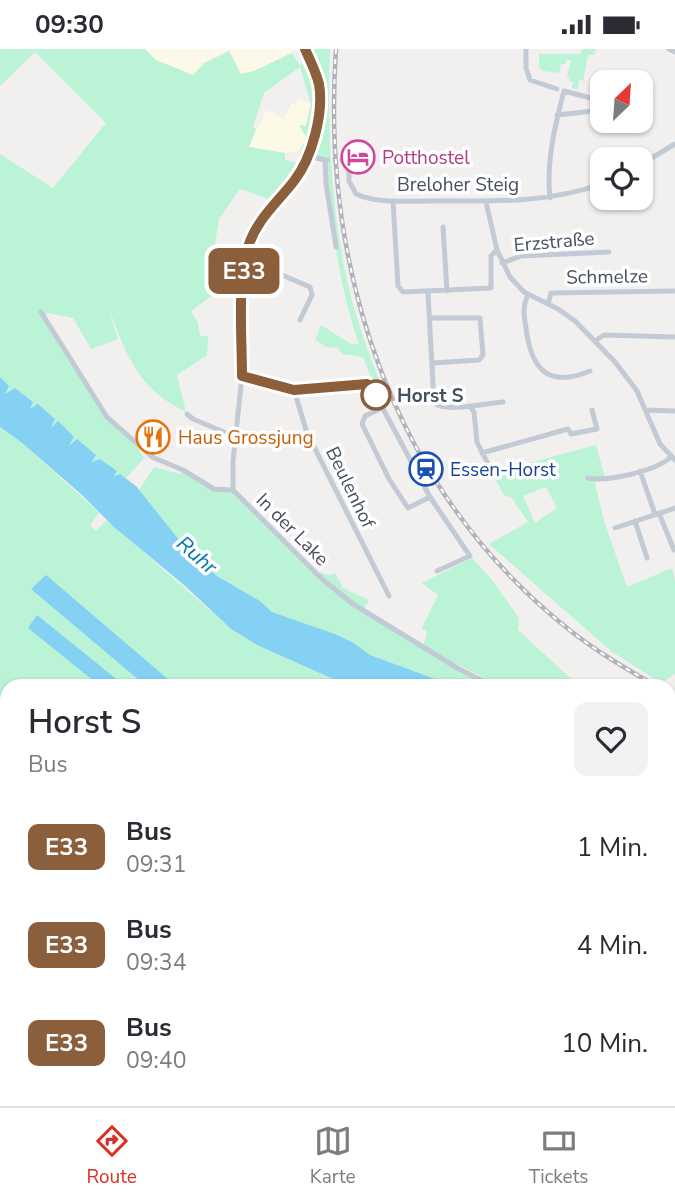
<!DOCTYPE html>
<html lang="de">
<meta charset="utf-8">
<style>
:root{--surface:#fff;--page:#f2f2f3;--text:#2b2b33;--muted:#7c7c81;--line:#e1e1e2;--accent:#d93025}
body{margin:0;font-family:"Nunito Sans",sans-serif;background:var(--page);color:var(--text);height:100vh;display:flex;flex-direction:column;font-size:26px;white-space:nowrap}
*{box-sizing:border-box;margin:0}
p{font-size:23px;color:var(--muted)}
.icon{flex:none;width:38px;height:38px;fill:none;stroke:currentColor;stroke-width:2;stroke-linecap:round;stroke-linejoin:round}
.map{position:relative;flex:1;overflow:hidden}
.panel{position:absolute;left:0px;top:630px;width:676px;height:427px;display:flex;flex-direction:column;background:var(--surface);border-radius:21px 21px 0 0;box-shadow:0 2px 5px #0004}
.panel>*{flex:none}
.badge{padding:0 14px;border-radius:10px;font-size:24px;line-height:46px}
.needle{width:46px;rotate:25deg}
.fabs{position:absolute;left:590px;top:21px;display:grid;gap:14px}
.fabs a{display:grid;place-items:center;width:63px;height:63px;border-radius:14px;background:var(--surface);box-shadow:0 2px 5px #0004;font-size:35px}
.map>.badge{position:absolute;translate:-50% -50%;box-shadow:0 0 0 4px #fff}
.round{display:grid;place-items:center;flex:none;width:74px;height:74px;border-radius:14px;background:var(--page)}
.headline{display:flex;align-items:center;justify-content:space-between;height:119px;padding:0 28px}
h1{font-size:33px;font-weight:600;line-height:52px}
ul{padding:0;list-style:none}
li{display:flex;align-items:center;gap:21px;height:98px;padding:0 28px}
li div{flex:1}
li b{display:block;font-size:26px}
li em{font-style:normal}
li .badge{min-width:77px;font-weight:700;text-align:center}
.status{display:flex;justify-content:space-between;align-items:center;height:49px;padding:0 35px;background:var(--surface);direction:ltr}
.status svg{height:19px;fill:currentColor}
.dock{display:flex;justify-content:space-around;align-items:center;height:98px;border-top:2px solid var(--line);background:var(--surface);font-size:19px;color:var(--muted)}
.dock a{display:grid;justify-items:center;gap:4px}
.dock .selected{color:var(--accent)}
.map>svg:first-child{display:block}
</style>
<div class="status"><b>09:30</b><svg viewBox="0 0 49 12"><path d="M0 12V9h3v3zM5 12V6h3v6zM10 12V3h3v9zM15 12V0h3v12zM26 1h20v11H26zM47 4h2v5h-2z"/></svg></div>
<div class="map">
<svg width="675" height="1057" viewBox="0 0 675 1057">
<rect width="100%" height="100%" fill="#f2efef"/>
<path fill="#fdf9e7" d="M145,0H297L254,23L241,26L229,2L193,26L156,11Z
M298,50L311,55L306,77L299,76L307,89L300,101L285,104L248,98L267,61L284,70L291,54L296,56Z"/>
<path fill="#baf3d5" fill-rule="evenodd" d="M0,0H145L156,11L193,26L204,14L229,2L241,25L254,22L292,4L300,17L307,5L305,0H330C327,87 331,181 356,266C365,296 377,326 389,356L383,358L363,308L342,305L338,299L326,298L315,291L321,276L351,295H359C338,235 332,174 325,111L308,108L300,101L307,89L299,76L306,77L311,55L300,18L264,44L253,78L256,80L249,98L285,104V111L303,116L275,152L240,140L219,170L211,220L220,225L218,242L191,262L198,274L200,287H208L207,306L177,326L186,363C136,339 126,304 107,255L118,290L91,300L73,269L47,264L45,268L101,363L134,394L144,409L126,429L120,425L114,427L117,422L100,410L92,413L95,406L77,390L69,397L74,388L51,379L30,360L33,353L15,339L6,345L8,337L0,328V105L53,139L106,74L35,3L0,37Z
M583,0H596L594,6H588L583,32L579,31L578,40L572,39L573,33L569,32L570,28H567L571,11H566V15H561L559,24L543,22L539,18V5H580Z
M0,378L21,393L94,459L99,464L90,476L96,482L107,471L231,580L259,597L349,637H7V990L0,989Z
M596,396L605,429L594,431L605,475L627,538L672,519L675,531V625L661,634L611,602L489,495L528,473L512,449L504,446L492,424ZM546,438L557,459L535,474L523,447Z
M154,418L180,425L183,422L213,441L232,442L312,521L329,526L335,524L343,539L369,551L363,562L458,621L490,637H448L370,606L354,594L335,585L272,563L260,552L217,527L199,511L193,502L184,497L139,441Z
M472,509L492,531L519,569L518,581L568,627L584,637H500L423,598L427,583L422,579L438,546L422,534Z
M669,752L675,755V1057H276L270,1050H668Z
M0,997L7,998V1050H129L132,1051L133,1057H0Z
M186,1050H267L272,1057H197V1054Z"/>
<path fill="#84d1f3" d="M0,328L9,337L5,345L15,339L33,353L30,360L38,355L55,370L51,379L58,372L74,388L69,397L77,390L96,406L92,413L100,410L117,422L114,427L120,425L136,437L184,497L193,502L199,511L217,527L260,552L272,563L335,585L354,594L370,606L432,629L448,637H349L259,597L231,580L184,536L114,478L82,446L21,393L0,378Z
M46,526L176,637H146L31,540Z
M37,566L125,637H100L28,579Z"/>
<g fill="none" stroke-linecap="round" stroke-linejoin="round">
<path stroke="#d0cfd2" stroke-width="5" stroke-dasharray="5 2.5" stroke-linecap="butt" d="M325,111H342"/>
<path stroke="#c2cad5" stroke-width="5" d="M526,0V19L530,31L557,40
M669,0L675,3
M557,66L602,61
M308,107L325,111L326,134L336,198
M342,111H348L349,113V132L356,145C378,155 407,152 431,152C491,152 544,155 602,135
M640,116L675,95
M550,149C546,113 555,76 564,42L602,52
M393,152L398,237L403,243L491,239V207L497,201
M486,153L497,201L510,228L524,243L558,260L575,272L615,313L637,342L660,395L675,411
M443,178L447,242
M502,214L521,207L609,203
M244,215L275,223L310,238L312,246L300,271
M428,244L434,354C447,364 487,354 503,353
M528,246C522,258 524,266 526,279C531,319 547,340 590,322
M548,255L551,244L675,242
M41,263L107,368L152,408L183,421L214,440L233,441L322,530L353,555L459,620L487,634
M430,269H480L483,306L479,311L433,314
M595,292L604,286L675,288
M242,327L294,341L361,335L371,337L430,448L470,507L437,522
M294,341L307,384L389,547
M382,359L365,367L362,375L389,430L408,459L430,448
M471,359L474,363L477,393L491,421
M646,361L675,362
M187,365L193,370L236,388
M482,404L568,380L571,385L597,380L592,361
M640,422L655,465
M588,429C607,433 656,422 671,408
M233,441V412L242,327L244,215C251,177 270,162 293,133C312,110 324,64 319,35C316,23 310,11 305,0
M659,464L674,501
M635,472L647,509
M615,479L675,459
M0,994L7,996
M268,1050L274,1057"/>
<defs>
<path id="rail" d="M336,0C321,219 391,438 567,579C594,601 625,619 656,637
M668,645L675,649"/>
</defs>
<use href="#rail" stroke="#b1b3ba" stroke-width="4.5"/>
<use href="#rail" stroke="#fff" stroke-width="2" stroke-dasharray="5" stroke-linecap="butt"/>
</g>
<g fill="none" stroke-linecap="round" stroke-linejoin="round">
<defs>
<path id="line" d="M305,0C310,11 316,23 319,35C324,64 312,109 294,132C277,154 257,170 248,198C237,233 242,289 242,327L294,341L367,335L376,346"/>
</defs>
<use href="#line" stroke="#fff" stroke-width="16"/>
<use href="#line" stroke="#8b5e3c" stroke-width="10"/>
</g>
<defs>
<symbol id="hotel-ring" viewBox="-11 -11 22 22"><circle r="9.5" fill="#fff" stroke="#d1479c" stroke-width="1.5"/><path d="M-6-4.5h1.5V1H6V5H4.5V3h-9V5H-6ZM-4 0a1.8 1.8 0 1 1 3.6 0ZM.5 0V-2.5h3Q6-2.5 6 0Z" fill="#d1479c"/></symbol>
<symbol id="restaurant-ring" viewBox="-11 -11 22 22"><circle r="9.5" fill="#fff" stroke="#e8710a" stroke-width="1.5"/><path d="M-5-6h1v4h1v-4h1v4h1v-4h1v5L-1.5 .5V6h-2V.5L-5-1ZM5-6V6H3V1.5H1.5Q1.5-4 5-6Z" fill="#e8710a"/></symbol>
<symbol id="station-ring" viewBox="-11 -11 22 22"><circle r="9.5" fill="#fff" stroke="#1a4fb4" stroke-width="1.5"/><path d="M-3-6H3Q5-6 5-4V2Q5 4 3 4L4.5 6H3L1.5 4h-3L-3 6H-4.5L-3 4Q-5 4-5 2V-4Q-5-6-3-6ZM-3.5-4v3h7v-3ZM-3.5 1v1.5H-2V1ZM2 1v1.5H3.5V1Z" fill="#1a4fb4"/></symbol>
</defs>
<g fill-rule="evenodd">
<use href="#hotel-ring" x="339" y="89" width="38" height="38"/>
<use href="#restaurant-ring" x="134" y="369" width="38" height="38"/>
<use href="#station-ring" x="407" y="401" width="38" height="38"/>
</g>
<circle fill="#fff" stroke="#8b5e3c" stroke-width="3.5" cx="376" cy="346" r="14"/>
<g text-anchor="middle" stroke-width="7" stroke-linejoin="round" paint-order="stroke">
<g font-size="19" fill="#b23c85" stroke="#fff" text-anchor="start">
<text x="382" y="115">Potthostel</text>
</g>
<g font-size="19" fill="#46505e" stroke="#fff">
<text x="458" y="142">Breloher Steig</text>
<text transform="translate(554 192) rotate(-5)" y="7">Erzstraße</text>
<text transform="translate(607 227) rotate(-1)" y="7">Schmelze</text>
<text transform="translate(351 438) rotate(64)" y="7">Beulenhof</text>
<text transform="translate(293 480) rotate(45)" y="7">In der Lake</text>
</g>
<g font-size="19" font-weight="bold" fill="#46505e" stroke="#fff" text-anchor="start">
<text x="397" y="353">Horst S</text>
</g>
<g font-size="19" fill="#c56008" stroke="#fff" text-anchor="start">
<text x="178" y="395">Haus Grossjung</text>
</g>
<g font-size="19" fill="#164399" stroke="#fff" text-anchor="start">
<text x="450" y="427">Essen-Horst</text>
</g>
<g font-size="21" font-style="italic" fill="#017aaf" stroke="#fff">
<text transform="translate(197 506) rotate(41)" y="7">Ruhr</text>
</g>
</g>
</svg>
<div class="fabs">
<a><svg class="needle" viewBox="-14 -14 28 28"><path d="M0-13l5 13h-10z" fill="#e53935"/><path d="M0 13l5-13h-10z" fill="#7c7c81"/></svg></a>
<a><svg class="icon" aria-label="locate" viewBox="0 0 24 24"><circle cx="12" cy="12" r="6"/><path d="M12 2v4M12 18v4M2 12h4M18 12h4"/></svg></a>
</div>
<b class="badge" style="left:244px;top:222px;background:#8b5e3c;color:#fff">E33</b>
<section class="panel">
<div class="headline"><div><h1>Horst S</h1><p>Bus</p></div><a class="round"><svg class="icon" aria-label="heart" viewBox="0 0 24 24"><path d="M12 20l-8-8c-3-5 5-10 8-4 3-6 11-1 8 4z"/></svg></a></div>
<ul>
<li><span class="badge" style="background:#8b5e3c;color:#fff">E33</span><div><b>Bus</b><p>09:31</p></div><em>1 Min.</em></li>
<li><span class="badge" style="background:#8b5e3c;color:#fff">E33</span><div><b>Bus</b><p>09:34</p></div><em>4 Min.</em></li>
<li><span class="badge" style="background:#8b5e3c;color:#fff">E33</span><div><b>Bus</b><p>09:40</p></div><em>10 Min.</em></li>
</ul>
</section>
</div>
<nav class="dock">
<a class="selected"><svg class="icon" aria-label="directions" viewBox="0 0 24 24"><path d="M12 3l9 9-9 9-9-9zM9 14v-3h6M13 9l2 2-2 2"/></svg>Route</a>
<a><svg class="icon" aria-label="map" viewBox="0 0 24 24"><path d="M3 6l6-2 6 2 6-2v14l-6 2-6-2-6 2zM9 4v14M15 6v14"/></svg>Karte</a>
<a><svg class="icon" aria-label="tickets" viewBox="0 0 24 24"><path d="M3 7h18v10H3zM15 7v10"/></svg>Tickets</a>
</nav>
